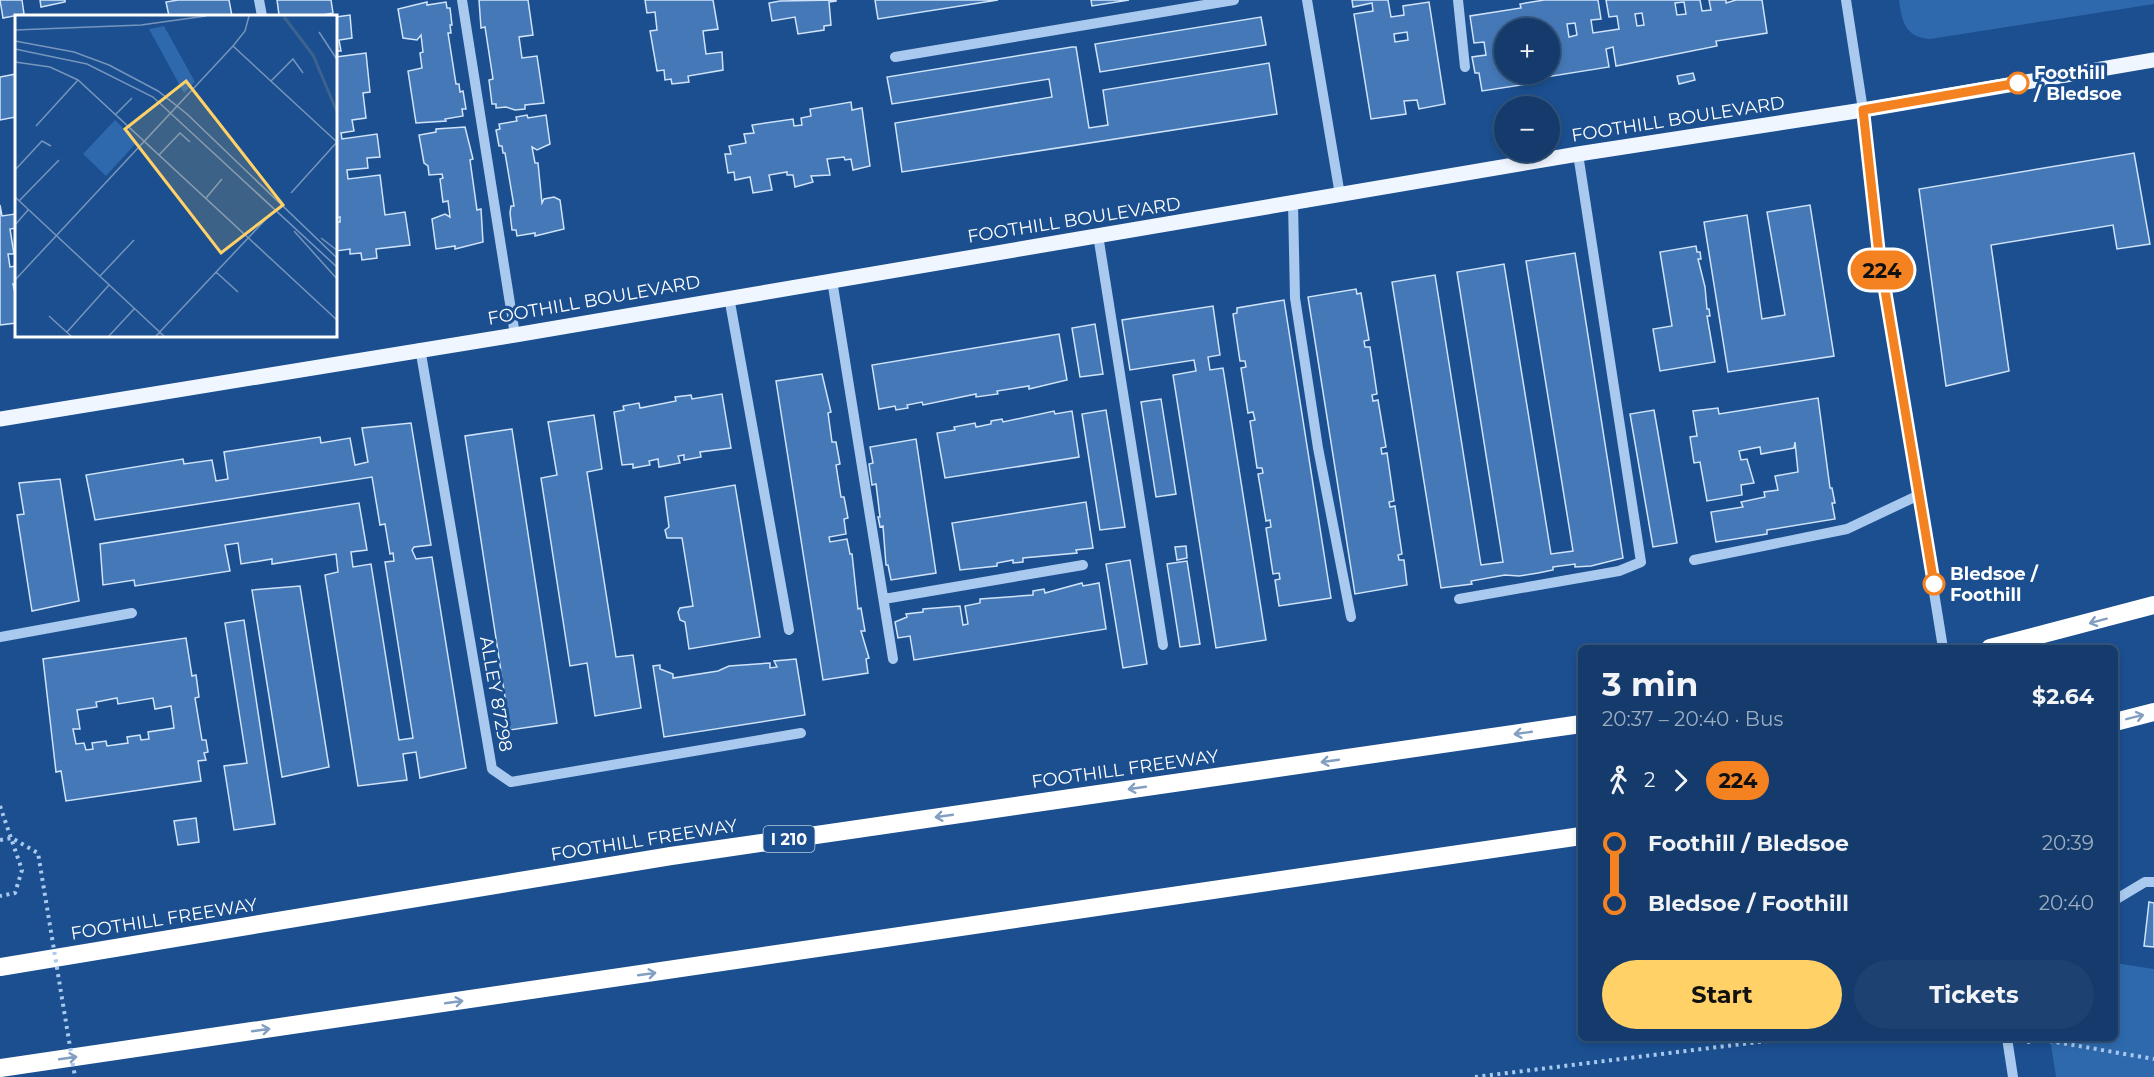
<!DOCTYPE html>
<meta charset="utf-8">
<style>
:root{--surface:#143b6b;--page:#1d4271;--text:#f1f3f6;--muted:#9dadc1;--line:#33557e;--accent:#ffd166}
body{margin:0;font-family:Montserrat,sans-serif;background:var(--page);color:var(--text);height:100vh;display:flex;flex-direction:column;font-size:22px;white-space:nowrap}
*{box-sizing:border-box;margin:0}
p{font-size:20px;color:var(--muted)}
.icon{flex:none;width:33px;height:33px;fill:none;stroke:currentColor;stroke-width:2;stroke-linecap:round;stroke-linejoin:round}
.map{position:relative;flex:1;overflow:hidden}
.drawer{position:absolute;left:1578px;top:645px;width:540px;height:396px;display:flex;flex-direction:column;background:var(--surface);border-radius:9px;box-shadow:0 3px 9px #0003,0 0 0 2px var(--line)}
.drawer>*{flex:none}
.badge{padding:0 12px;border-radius:20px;font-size:21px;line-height:39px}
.controls{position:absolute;left:1494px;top:18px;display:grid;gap:12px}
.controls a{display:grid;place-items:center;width:66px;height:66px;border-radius:50%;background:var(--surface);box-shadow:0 3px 9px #0003,0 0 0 2px var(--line);font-size:30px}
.map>.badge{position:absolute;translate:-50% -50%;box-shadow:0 0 0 3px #fff}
.legs{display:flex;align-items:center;gap:9px;height:66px;padding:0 24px;font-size:20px}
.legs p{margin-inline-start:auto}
.summary{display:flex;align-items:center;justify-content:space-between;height:102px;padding:0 24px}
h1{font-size:33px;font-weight:700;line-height:45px}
.action{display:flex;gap:12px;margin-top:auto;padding:12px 24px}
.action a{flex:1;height:69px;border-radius:36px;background:var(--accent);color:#111;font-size:24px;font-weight:700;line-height:69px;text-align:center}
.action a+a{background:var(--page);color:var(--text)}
ul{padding:0 24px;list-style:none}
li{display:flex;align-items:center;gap:21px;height:60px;font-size:22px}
li i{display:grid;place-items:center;width:9px;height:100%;margin:0 8px;background:currentColor}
li i::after{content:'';width:15px;height:15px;margin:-8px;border:4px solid;border-radius:50%;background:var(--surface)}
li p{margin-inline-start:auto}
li:first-child i{background:linear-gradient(#0000 50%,currentColor 0)}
li:last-child i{background:linear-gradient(currentColor 50%,#0000 0)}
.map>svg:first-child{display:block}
</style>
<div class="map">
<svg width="2154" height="1077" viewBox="0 0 2154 1077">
<rect width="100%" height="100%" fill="#1b4f8f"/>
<path fill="#2e69ad" d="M1899,0H2154V4L1930,39C1905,37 1902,22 1899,0Z
M2115,963L2154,969V1077H2056L2050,1038H2115Z"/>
<path fill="#4478b7" stroke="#cfe3fa" stroke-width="1.5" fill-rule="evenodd" d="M0,0H22L24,14L3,18Z
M40,0H65V2L41,7Z
M178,0H229L232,16H169L166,2Z
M277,0H331L333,13L318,16L279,15Z
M479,0H528L533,35L519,37L522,58L537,56L544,103L525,105V109L515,110L506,107L496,108V104H492L489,80L493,79L485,27L481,28Z
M645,0H713L718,29L703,31L706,54L722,52L723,70L688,76L689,82L672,84L671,79L665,80L664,70L657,71L650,31L657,30L655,12L647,13Z
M875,0H998L878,19Z
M1091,0H1129L1092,6Z
M1352,0H1388L1391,17L1404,15L1403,6L1429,2L1445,104L1419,109L1417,100L1404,101L1406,114L1371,119L1354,14L1373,11L1372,3L1353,7ZM1407,32L1408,40L1395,42L1394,34Z
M1544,0H1598L1601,19L1591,20L1593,33L1619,29L1617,16L1609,17L1606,0H1700L1702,11L1711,10L1709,0H1726V3L1736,0H1762L1767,33L1716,41L1717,46L1616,66L1613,47L1606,49L1609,67L1533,79L1534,83L1482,91L1479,73H1475L1472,57L1486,55L1484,42L1474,43L1470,16L1521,8L1520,4ZM1684,2L1686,14L1677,15L1675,3ZM1642,13L1644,25L1637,26L1635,14ZM1575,23L1577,35L1569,37L1567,24ZM1550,27V74H1504V52L1500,39L1504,38V28Z
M780,1L836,0V1L829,2L831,25L824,26V30L798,34L795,17L772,21L769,3Z
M427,2V5L446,2L447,8H450L452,25H450L451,33H448L456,84H459L460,92L463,91L466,109H462L463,116L445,119L446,121L416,123L408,71L422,68L420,53L423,52L421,35L417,40L403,38L398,9Z
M350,15L352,38L339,40L341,51H336V17Z
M1261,17L1266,45L1100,72L1095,44Z
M1072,47H1076L1089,128L1108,125L1103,90L1269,63L1277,114L902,172L895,123L1052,97L1049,79L892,104L887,77Z
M366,53L370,92L363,93L366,118L352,120L354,131L341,133L342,139L377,134L380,157L367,158L368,168L347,170L348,179L380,175L385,215L405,212L410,245L376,249L377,258L362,260L361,253L350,254V249L336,251V222H340V217L336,218V57Z
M1693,73L1695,80L1679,84L1677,76Z
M16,74V117L0,120V77Z
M851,102L852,110L862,108L870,166L853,170L851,159L845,160L844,157L827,159L830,175L811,176L813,182L795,187L793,175H787V172L769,175L772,190L753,193L750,177L735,180L734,172L728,173L725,154H731L729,146L746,143L744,134L754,133L752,125L793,119L794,126L802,125L801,118L811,116L810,109Z
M527,115L528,118L546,115L550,144L537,150L532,147L535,163H538L542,203L544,199L554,197L560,200L564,229L535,236V233L517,236L516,230H512L510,213L511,206H514L505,153H503L502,146H499L496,130L500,129L499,124L517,121L516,117Z
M465,127L473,159L470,160L477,210L481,209L483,242L455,249V246L436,249L432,219L445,214L450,217L448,201L443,202L440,179L443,178L442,174L429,175L428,166L424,163L419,135L436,132V129Z
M2134,153L2150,244L2117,249L2113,225L1991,245L2009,371L1946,386L1919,189Z
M0,205L2,216L15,214L16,223V228L10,229L14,254H8L10,267L16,266V284H13L16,297V323L0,325Z
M1810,205L1834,356L1728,372L1704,222L1747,215L1762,319L1785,315L1767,212Z
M1696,246L1697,252H1700L1701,259H1698L1705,287L1707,309H1709L1710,316H1707L1715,362L1660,371L1653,329L1672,326L1660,252Z
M1575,253L1623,558L1591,566L1575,567V564L1553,567V570L1538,573L1519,576L1505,575L1471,581L1472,584L1441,588L1392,282L1435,275L1481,565L1503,562L1457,272L1504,264L1551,554L1573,551L1526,261Z
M1356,289L1357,294L1361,293L1369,340L1364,341L1365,347H1370L1377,394L1372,395L1373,401L1378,400L1386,447L1381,448L1382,454L1387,453L1394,501L1389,502L1390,507L1395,506L1402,554L1398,555L1399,560H1404L1407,585L1355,594L1308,297Z
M1284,300L1331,598L1279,606L1275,580L1280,579L1279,573L1273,574L1266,528L1271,527L1270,520L1266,521L1258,474L1263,473L1262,468H1257L1250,421L1255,420L1253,412L1248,413L1241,368L1246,367L1245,361H1240L1233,314L1237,313V308Z
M1213,306L1220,355L1208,357L1210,370L1223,368L1266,640L1216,648L1173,375L1196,371L1194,360L1130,370L1122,320Z
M1095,324L1103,374L1080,377L1072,328Z
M1059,334L1067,380L1029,389V386L997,391L998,394L976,397V394L923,405L922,402L907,405L908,408L896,410L895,406L879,409L872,365Z
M822,374L831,412L828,413L832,442H836L840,464L836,465L841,497H844L848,518L844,519L846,534L829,537L830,542L847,539L850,554H852L858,609L861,608L865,631H861L869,658L866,659L868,673L823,680L776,381Z
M722,394L731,448L700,452L701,457L684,460V455L678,456L680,463L659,467L658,459L649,461L650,465L633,468V464L622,465L614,412L624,410L623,406L639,403L640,408L676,401L675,397L691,395L692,399Z
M1818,398L1830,488H1832L1835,503H1832L1835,519L1767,530V534L1716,542L1711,512L1743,507L1741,502L1765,497L1764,492L1778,490L1775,476L1798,472L1795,442L1794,448L1761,454L1760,447L1739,451L1741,460L1747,459L1754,483L1741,485L1742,495L1707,501L1700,462L1694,463L1690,437L1697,436L1693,411L1718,408L1719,414Z
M1161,399L1176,494L1156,497L1141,402Z
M1106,410L1125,527L1100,530L1082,414Z
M1654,410L1677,543L1653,547L1630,414Z
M1054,411L1055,414L1072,411L1079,457L945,478L937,433L955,430L954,427L975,423L976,427L991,424V421L1002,419L1003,422Z
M594,415L602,469L587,472L616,657L633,655L641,708L595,716L587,663L570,666L541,478L557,475L548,422Z
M411,423L431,545L414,547L412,550L416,559L432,557L466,768L420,778L416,752L403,754L407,780L358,786L325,575L338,572L336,554L272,564V559L241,564L238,543L225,545L230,571L135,586L134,580L103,585L100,544L359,503L367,550L351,552L353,567L371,564L399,740L413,738L385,562L394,561L393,553L390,554L385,524L380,525L372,477L95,520L86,475L183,459L184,464L212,460L216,481L228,479L224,452L320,437L321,443L350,438L355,465L368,462L362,428Z
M512,429L557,723L510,730L465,436Z
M916,439L936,573L891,580L888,565H886L883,526L880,527L878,517H880L876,484L872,485L869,464L873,463L870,447Z
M60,479L79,601L32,611L17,515L24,514L19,483Z
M735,485L760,637L689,649L685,622L680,620L678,612L680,608L693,606L682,538H667L665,530L669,527L665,497Z
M1086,502L1093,548L1076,550L1077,553L1023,558V562L1013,563V560L997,563V566L960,570L952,523Z
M1186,546L1187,558L1177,560L1175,547Z
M1130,560L1147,664L1123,668L1106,564Z
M1187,561L1200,644L1180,647L1167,564Z
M1082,583L1083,586L1099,583L1106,629L914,660L910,636L898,638L895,622L907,617L906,614L923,612V609L960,606L963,625L968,624L965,606L980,603V599L1033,595V591L1044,589L1045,593Z
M300,586L329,767L282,777L252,590Z
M244,620L275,824L234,830L224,766L247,763L225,623Z
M186,638L192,676L196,675L199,697L195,698L202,740H206L208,752L204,753L206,760L198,761L201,781L66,801L61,771L56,772L43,659ZM117,698L118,704L153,698L155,709L171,706L174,728L148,732L149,739L141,740L140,735L127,737L128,743L107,746L106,741L92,743L93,749L86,750L84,743L76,744L73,729H80L77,710L97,707L96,702Z
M796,659L805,715L664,737L653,666L660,665V669L673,674V678L718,671L729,666L770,663V668L777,667L774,661Z
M196,818L199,842L178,845L174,821Z
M2149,902L2154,903V947L2144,946Z"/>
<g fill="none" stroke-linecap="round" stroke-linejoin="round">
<path stroke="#a9c9ee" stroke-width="4" stroke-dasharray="3 4.5" stroke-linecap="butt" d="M0,806L22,870L15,893L0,896
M2027,1042L2044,1040L2154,1059
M1475,1077L1791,1038"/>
<path stroke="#a9c9ee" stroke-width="10" d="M259,0L262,16
M462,0L515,335
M1307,0L1340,195
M1458,0L1465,67
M1846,0L1863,110L1879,253L1943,648
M895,57L1234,0
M1293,203L1295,298L1318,448L1351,617
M1098,235L1163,645
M832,280L893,659
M729,297L789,630
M420,348L492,769L511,782L801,733
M1694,560L1847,529L1919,495
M884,599L1083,565
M1459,599L1619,571L1641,562L1578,154
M0,637L132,613
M2115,900L2145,882H2154
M2007,1038L2013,1077"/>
<path stroke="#f0f6ff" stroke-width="15" d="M0,419L515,335L1578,154L1863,110L2154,60"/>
<path stroke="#fff" stroke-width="18" d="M1990,648L2154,605
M2115,722L2154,712
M0,967L671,856L1581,724
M0,1068L1581,836"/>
<path stroke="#a9c9ee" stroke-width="4" stroke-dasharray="3 4.5" stroke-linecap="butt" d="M0,840L12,838L38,853L75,1077"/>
</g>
<defs><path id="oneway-shaft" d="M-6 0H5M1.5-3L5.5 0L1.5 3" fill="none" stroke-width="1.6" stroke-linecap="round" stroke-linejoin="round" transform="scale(1.5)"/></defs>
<g stroke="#829ec1">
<use href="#oneway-shaft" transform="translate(2098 621) rotate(165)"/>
<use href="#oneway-shaft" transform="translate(2135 717) rotate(-14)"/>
<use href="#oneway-shaft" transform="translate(1523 733) rotate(172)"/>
<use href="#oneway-shaft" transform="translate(1330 761) rotate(172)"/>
<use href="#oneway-shaft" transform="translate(1137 788) rotate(172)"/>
<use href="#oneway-shaft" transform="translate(944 816) rotate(172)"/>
<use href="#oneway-shaft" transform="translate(647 974) rotate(-8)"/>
<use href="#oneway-shaft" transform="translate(454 1002) rotate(-8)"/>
<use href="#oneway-shaft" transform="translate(261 1030) rotate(-8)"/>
<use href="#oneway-shaft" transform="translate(68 1058) rotate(-8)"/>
</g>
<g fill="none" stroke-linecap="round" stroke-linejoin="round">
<defs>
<path id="line-1" d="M1934,584L1879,254L1863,110L2018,83"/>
</defs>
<use href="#line-1" stroke="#fff" stroke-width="14"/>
<use href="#line-1" stroke="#f58220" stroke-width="9"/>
</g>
<g fill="#fff" stroke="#f58220" stroke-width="3">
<circle cx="2018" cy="83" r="10"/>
<circle cx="1934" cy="584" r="10"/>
</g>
<g text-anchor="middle" stroke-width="6" stroke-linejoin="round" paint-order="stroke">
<rect fill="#1b4f8f" stroke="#bbcadd" stroke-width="1.5" x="763.5" y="826" width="51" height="26" rx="4.5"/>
<g font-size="16" font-weight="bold" fill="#fff">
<text x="789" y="845">I 210</text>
</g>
<g font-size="18" font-weight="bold" fill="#fff" stroke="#1b4f8f" text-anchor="start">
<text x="2034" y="79">Foothill<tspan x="2034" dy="21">/ Bledsoe</tspan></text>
<text x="1950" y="580">Bledsoe /<tspan x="1950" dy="21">Foothill</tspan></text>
</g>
<g font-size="18" fill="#fff" stroke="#1b4f8f">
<text transform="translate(1678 119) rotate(-9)" y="6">FOOTHILL BOULEVARD</text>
<text transform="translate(1074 220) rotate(-9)" y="6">FOOTHILL BOULEVARD</text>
<text transform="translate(594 300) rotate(-10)" y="6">FOOTHILL BOULEVARD</text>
<text transform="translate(496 694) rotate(80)" y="6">ALLEY 87298</text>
<text transform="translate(1125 769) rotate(-8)" y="6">FOOTHILL FREEWAY</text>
<text transform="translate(644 840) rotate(-9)" y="6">FOOTHILL FREEWAY</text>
<text transform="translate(164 919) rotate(-9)" y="6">FOOTHILL FREEWAY</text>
</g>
</g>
<g transform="translate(15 15)">
<rect width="322" height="322" fill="#1b4f8f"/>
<path d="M149,11L180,67L169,78L134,14ZM100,105L122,127L91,161L68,139Z" fill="#2e69ad"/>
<path fill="none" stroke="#3c6290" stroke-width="3" d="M269,2L298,40L323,99"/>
<path fill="none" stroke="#7695bc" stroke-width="1.5" d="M0,15L126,10L191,1M304,17L323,46M0,26L59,37L94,50L143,76L172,99L323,244M218,31L323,128M0,34L72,49L138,82L323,253M0,47L35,52L63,65L323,306M256,66L278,44L288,58M100,100L117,83M21,111L63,65M144,140L165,118L175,127M0,155L27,126L36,131M276,178L322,127M0,182L150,322M191,183L207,164M4,186L44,145M0,210L13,195M279,216L323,265M306,223L323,236M201,257L223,277M85,261L119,225M0,265L218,31L230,16L234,1M34,301L57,322M52,317L94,270M93,322L119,294M140,322L251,204"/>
<path fill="#ffd166" fill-opacity="0.15" stroke="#ffd166" stroke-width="3" d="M171,66L268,190L206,238L110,114Z"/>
<rect width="322" height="322" fill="none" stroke="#fff" stroke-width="3"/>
</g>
</svg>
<div class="controls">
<a>+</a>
<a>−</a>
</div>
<b class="badge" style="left:1882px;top:270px;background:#f58220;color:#111">224</b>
<section class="drawer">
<div class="summary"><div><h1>3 min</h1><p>20:37 – 20:40 · Bus</p></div><b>$2.64</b></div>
<div class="legs"><svg class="icon" aria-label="walk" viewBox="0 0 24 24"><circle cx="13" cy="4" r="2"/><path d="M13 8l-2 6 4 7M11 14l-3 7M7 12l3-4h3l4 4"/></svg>2<svg class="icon" aria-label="forward" viewBox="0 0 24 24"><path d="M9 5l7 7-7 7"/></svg><b class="badge" style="background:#f58220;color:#111">224</b></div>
<ul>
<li><i style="color:#f58220"></i><b>Foothill / Bledsoe</b><p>20:39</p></li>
<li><i style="color:#f58220"></i><b>Bledsoe / Foothill</b><p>20:40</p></li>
</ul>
<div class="action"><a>Start</a><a>Tickets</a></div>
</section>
</div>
